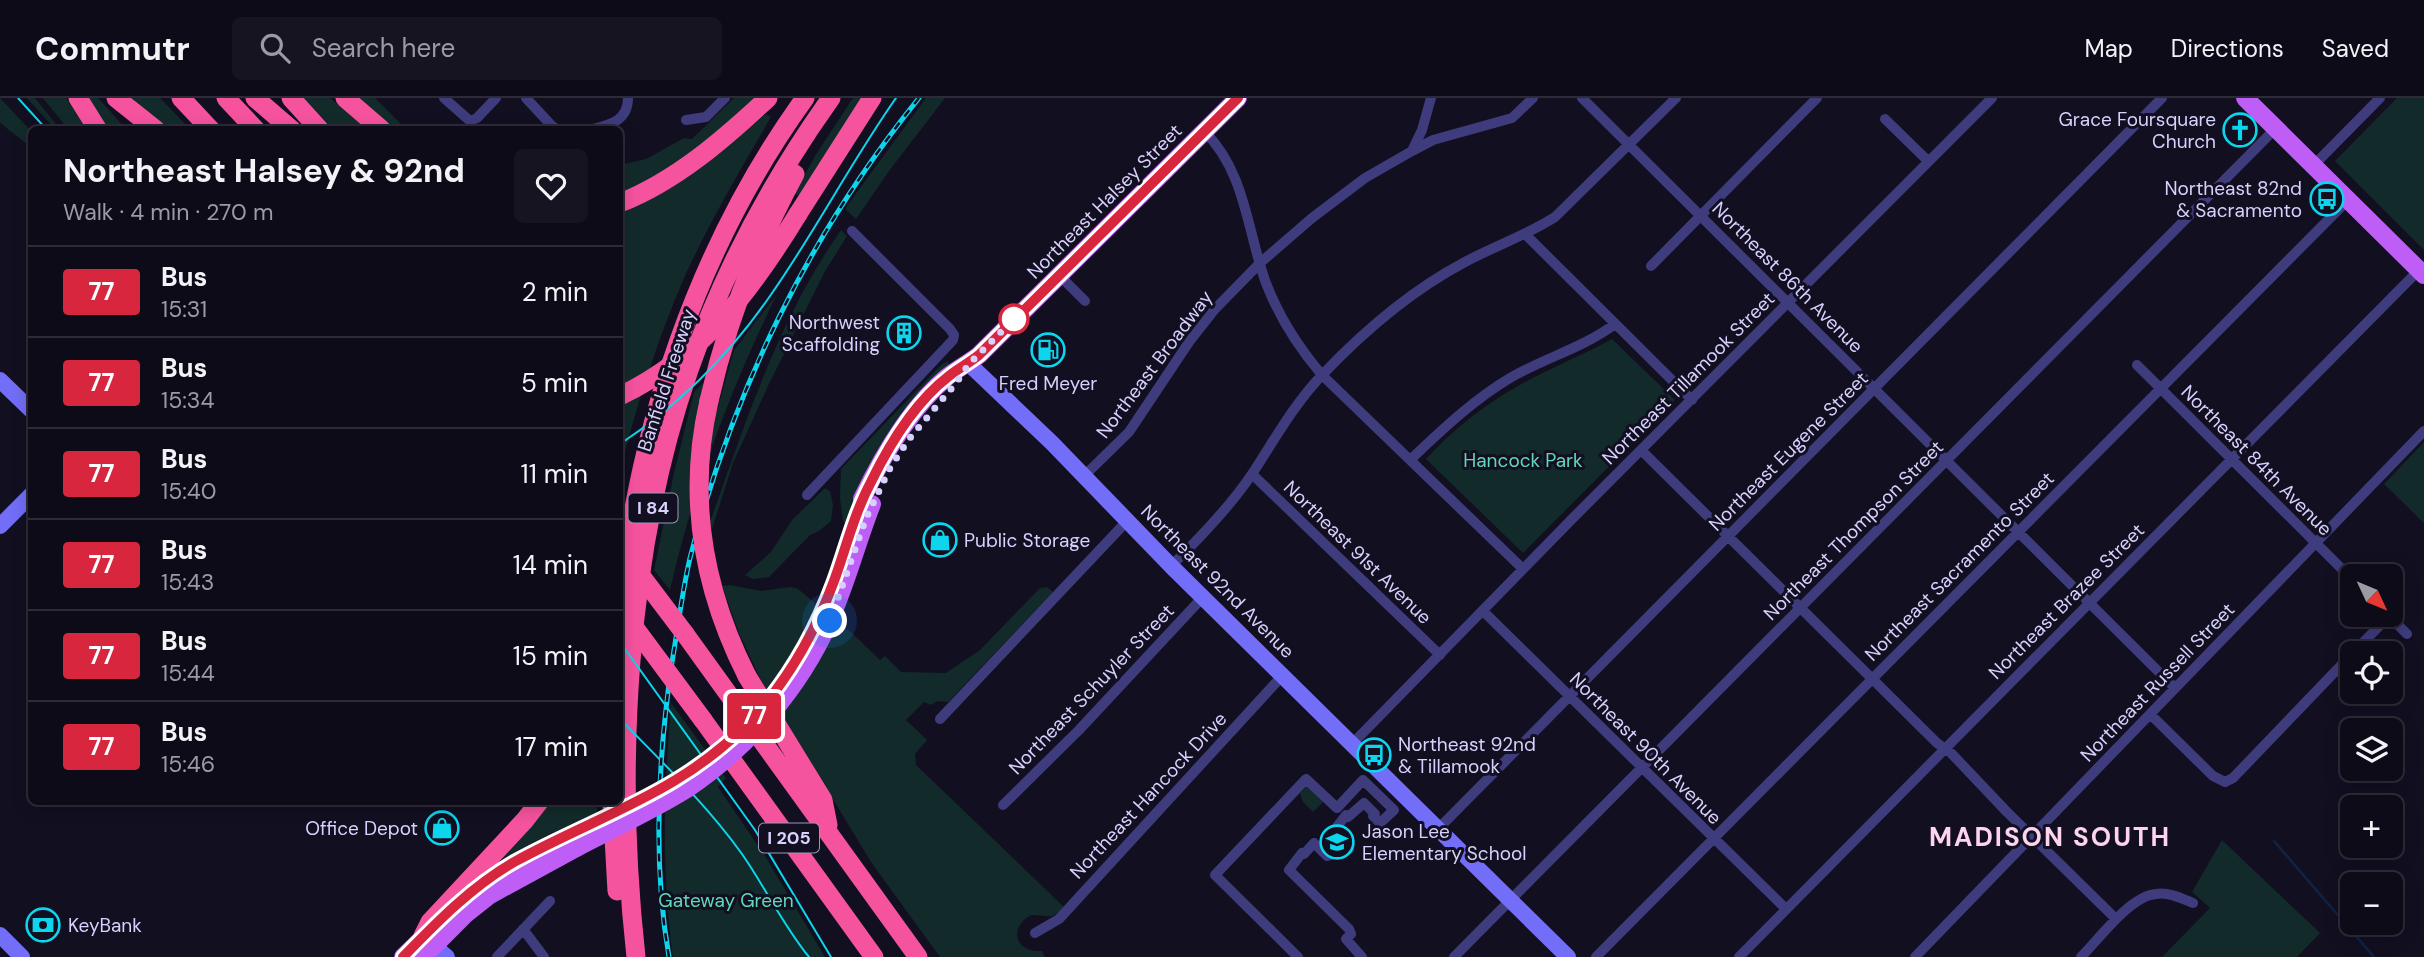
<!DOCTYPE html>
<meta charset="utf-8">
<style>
:root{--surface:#0e0b19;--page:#171422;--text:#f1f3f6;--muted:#9b9ba2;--line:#2e2b38}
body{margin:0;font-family:"DM Sans",sans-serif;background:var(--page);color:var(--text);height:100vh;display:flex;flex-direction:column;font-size:26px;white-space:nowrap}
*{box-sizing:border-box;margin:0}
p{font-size:23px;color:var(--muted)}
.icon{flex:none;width:38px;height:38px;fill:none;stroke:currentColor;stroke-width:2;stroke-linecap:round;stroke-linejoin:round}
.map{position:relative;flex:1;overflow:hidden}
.side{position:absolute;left:28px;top:28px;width:595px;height:679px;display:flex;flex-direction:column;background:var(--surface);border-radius:10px;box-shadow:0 4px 18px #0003,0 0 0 2px var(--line)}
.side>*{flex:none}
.badge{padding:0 14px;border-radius:5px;font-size:24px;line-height:46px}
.needle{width:46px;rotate:134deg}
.buttons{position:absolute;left:2340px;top:466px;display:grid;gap:14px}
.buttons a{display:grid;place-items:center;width:63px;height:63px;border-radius:10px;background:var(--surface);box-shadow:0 4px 18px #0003,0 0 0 2px var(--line);font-size:35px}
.you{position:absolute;width:35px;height:35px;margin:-18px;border:5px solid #fff;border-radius:50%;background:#1a73e8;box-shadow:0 0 0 10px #1a73e833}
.map>.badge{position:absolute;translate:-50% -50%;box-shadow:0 0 0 4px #fff}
.round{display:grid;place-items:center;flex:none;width:74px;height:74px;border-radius:10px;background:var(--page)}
.overview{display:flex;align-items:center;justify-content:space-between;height:119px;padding:0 35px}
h1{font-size:33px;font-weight:700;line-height:52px}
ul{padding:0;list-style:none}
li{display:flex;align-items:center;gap:21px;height:91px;padding:0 35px;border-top:2px solid var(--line)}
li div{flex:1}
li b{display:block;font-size:26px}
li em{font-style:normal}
li .badge{min-width:77px;font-weight:700;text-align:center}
header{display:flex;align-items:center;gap:42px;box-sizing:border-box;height:98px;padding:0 35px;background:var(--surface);border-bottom:2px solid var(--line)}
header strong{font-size:33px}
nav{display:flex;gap:38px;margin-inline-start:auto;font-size:24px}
.search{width:490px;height:63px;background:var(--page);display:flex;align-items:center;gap:18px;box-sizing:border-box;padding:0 24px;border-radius:10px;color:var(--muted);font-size:26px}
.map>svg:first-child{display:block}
</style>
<header>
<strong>Commutr</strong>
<div class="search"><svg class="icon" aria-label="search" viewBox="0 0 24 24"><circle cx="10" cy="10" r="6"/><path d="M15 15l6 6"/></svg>Search here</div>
<nav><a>Map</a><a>Directions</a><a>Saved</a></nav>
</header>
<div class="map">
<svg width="2424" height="859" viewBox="0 0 2424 859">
<rect width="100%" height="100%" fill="#120f21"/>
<path fill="#122b2a" d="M0,0L31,33V50C21,40 10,34 0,24Z
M27,0H35L60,31H55Z
M43,0H66L87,31H68Z
M87,0H98L126,31H107Z
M132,0H160L190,31H167Z
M304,0H330L368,31H333Z
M358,0H375L406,31H391Z
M734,0H754L723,29L673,68L620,98V67L646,61L684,40L692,41Z
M853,0H863L800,96L797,97L795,95L815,58Z
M926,0H945L889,73L856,121L846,112V109Z
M2397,0H2424V152L2335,63Z
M766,16L771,19C740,72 709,125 684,180C657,243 636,308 620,374V116C675,91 720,54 766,16Z
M841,132L847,138L824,175L768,288L733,365L712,431L709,427C745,325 779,220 841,132Z
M777,196C730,293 694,387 670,492L654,472L674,375L694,294L708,280L700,310L717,313L734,252Z
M1612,241L1675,302L1523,455L1426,361C1455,329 1491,302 1529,282C1557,267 1585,256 1612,241Z
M948,263L951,269L866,383L848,426L843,424L840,400L841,371L942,266Z
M2424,344V425L2384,386Z
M825,390L830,393L833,407L831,423L819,433L810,437L769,479L753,481L745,477L771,454L793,421Z
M729,487L761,493L791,489L798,491L853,536L880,562L885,558L901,574L946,575L980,552L1040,490L1047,489L1053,494L948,604L937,603L931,607L924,604L906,622L927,642L915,656L916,667L1064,809C1050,823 1049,817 1031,817C1008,830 1015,855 1042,853L1045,859H940L871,764L761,582L739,535L722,488Z
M671,605L726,680L718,689L765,758L825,859H673C661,774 664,689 671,605Z
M1307,688L1323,704L1313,714L1303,704L1300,695Z
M548,704H597V717L485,776Z
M2222,742L2320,835L2297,859H2162L2210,810L2192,794Z"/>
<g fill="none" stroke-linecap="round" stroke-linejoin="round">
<path stroke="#102344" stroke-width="2.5" d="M2274,743L2374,859"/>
<path stroke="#3f3c7e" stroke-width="10" d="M444,0L470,23L477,20L496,0
M526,0L552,28L559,32
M1582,0L2175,590
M1885,21L1928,63
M686,22L706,19L725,0
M589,32C608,27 628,24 628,0
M1204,33C1246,74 1247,134 1266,185C1279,219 1299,250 1322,277L1523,471
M1412,53L1422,32L1431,0
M2313,68L2380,0
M1525,136L1692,302
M1651,168L1817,0
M1059,177L1085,203
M2137,267L2352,481
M1641,352L1937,645L1951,655L2007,714L2116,821
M1411,361C1442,332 1473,302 1510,280C1544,260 1583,250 1615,226
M1252,376L1440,557
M1083,379L1129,334L1189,244L1215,211L1260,165L1312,120L1365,80L1412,53L1433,42L1512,20L1533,0
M807,397L953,242L954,237L950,231L852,133
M1171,468C1201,439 1229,410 1252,376C1275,341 1294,306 1323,276C1364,233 1412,192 1465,164C1495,148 1527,137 1555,119L1676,0
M1483,513L1786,811
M2387,516L2407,536
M2353,555L2389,518
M2150,616L2213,678L2225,684L2233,680L2352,556
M940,621L1128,422
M1352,646L1574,419L1992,0
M1003,707L1079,632L1203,499
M1438,731L2162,0
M523,831L544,859
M1035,835L1059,821L1283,577
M497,859L550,803
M1298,859L1215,777L1306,681L1337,710L1363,682L1394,712L1380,725L1373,718L1375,716L1364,705L1348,719L1346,717L1333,734L1349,751L1327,758L1314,745L1304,756L1302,755L1289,772L1349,831L1351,836L1346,841L1362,859
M1454,859L2276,30
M1596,859L2348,102
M1739,859L2419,172
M1915,859L2424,333
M2081,859C2099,841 2130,798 2156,796C2169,794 2181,800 2193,805"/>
<path stroke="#726ef7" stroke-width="16" d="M969,266L1052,345L1171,468L1568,859
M0,282L32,313
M0,428L32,396
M0,837L22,859
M425,840L447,859"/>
<path stroke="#bf5ef6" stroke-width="18" d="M2245,0L2424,177
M862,401C883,357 910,310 947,279C957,271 969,265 979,257L1238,0
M455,808C491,774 533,755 577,734
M403,859L433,830
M423,859L466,816L490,797L578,749"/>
<path stroke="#f6539f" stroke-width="19" d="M78,0L98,32
M116,0L156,32
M181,0L211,32
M226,0L256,32
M255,0L292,32
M291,0L320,32
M345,0L382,32
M620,105C676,83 724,41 768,0
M798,116L872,0
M709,303C727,223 756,148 795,76
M620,511C637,330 698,148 805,0
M685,536L918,859
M747,578L823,702L828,727
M703,622L874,859
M612,704L617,793
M423,838L430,824L525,722L539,704
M636,859C615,669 626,453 689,272C723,174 771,84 831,0"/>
<path stroke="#0dd5ed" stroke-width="2" d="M18,0L47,32
M620,346C679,307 730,256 770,198C815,134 851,64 896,0
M620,544L755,732L831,859
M620,621C662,664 706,706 742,756C765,789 783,827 809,859"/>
<defs>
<path id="rail" d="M669,859C652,762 658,661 672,564C678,530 682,494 690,460C733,292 810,135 919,0"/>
</defs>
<use href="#rail" stroke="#0dd5ed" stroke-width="5"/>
<use href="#rail" stroke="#120f21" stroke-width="2.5" stroke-dasharray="8" stroke-linecap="butt"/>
<path stroke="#bf5ef6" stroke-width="18" d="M577,734L627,710
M578,749C614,730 652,713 687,691C749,649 800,590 830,522C847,484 857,444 872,406"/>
<path stroke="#f6539f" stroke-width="19" d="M620,298C703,258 751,193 798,116
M709,303C687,398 703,491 747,578
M620,450L685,536
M620,510L703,622"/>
</g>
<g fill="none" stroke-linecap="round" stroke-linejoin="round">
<defs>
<path id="line" d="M403,859C437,824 473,787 516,763C602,716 684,694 754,619C789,580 816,532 834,483C846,450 854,416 871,384C889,347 915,304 949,278C959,270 969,265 979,257L1238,0"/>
</defs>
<use href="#line" stroke="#fff" stroke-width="16"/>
<use href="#line" stroke="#d7263d" stroke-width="10"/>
<path stroke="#d7d1fd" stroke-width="7" stroke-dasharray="0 12.6" d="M830,523L866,420L890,370L909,341L956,285L969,266L1014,221"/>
</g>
<defs>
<symbol id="church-ring" viewBox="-11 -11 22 22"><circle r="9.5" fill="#120f21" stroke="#0dd5ed" stroke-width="1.5"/><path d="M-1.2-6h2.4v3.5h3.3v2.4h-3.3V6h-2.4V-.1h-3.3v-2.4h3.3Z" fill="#0dd5ed"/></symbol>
<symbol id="bus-ring" viewBox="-11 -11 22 22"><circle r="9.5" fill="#120f21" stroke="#0dd5ed" stroke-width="1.5"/><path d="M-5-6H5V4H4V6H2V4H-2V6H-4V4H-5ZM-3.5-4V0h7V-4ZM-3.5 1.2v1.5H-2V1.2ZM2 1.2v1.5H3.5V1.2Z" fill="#0dd5ed"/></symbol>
<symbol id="building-ring" viewBox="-11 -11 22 22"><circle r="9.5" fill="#120f21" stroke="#0dd5ed" stroke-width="1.5"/><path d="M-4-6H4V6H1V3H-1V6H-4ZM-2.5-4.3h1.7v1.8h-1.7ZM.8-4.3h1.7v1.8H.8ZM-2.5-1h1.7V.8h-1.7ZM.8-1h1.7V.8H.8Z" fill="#0dd5ed"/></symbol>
<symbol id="fuel-ring" viewBox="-11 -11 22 22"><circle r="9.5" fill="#120f21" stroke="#0dd5ed" stroke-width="1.5"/><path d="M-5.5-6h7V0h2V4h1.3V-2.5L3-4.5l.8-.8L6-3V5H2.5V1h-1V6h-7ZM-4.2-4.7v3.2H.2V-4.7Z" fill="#0dd5ed"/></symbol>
<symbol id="shop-ring" viewBox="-11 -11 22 22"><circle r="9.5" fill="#120f21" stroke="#0dd5ed" stroke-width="1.5"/><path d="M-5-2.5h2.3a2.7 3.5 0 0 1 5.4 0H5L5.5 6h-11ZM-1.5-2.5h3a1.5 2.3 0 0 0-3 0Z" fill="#0dd5ed"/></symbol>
<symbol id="school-ring" viewBox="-11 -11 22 22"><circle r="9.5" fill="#120f21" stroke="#0dd5ed" stroke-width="1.5"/><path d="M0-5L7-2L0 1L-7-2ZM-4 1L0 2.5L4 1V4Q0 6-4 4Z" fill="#0dd5ed"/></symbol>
<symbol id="bank-ring" viewBox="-11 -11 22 22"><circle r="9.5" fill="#120f21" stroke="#0dd5ed" stroke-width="1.5"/><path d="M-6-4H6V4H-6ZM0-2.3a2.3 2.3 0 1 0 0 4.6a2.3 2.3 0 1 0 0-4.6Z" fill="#0dd5ed"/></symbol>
</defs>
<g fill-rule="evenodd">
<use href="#church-ring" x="2221" y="13" width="38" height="38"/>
<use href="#bus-ring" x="2308" y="82" width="38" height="38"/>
<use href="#building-ring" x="885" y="216" width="38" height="38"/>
<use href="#fuel-ring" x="1029" y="233" width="38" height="38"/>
<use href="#shop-ring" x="921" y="423" width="38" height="38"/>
<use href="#bus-ring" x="1355" y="638" width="38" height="38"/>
<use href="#shop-ring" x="423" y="711" width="38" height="38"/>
<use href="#school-ring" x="1318" y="725" width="38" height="38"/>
<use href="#bank-ring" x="24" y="808" width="38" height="38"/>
</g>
<circle fill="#fff" stroke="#d7263d" stroke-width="3.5" cx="1014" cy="221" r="14"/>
<g text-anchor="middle" stroke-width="6" stroke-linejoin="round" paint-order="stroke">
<g fill="#120f21" stroke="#9c97bb" stroke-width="2">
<rect x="628.5" y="395.5" width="49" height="29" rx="5"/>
<rect x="759" y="725.5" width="60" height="29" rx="5"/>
</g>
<g font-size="18" font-weight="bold" fill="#d7d1fd">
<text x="653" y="416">I 84</text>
<text x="789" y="746">I 205</text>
</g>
<g font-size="19" fill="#d7d1fd" stroke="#120f21" text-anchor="end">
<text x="2216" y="28">Grace Foursquare<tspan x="2216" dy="22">Church</tspan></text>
<text x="2302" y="97">Northeast 82nd<tspan x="2302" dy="22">&amp; Sacramento</tspan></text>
<text x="880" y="231">Northwest<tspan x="880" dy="22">Scaffolding</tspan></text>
<text x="1048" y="292" text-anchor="middle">Fred Meyer</text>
<text x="964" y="449" text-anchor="start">Public Storage</text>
<text x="1398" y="653" text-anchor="start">Northeast 92nd<tspan x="1398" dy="22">&amp; Tillamook</tspan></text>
<text x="418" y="737">Office Depot</text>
<text x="1362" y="740" text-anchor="start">Jason Lee<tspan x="1362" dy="22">Elementary School</tspan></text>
<text x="68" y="834" text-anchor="start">KeyBank</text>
</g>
<g font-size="19" fill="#d7d1fd" stroke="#120f21">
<text transform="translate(1104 103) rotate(-45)" y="7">Northeast Halsey Street</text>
<text transform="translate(1788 179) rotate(45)" y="7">Northeast 86th Avenue</text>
<text transform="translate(1154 266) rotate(-53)" y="7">Northeast Broadway</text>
<text transform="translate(1688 280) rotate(-45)" y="7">Northeast Tillamook Street</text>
<text transform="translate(666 282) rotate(-72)" y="7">Banfield Freeway</text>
<text transform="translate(1788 353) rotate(-45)" y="7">Northeast Eugene Street</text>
<text transform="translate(2257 362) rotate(45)" y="7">Northeast 84th Avenue</text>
<text transform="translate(1853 432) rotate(-45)" y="7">Northeast Thompson Street</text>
<text transform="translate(1358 454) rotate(44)" y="7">Northeast 91st Avenue</text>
<text transform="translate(1959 468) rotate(-45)" y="7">Northeast Sacramento Street</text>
<text transform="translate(1218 483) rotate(45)" y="7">Northeast 92nd Avenue</text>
<text transform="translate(2066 503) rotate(-45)" y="7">Northeast Brazee Street</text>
<text transform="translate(2157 584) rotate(-46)" y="7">Northeast Russell Street</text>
<text transform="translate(1091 591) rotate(-46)" y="7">Northeast Schuyler Street</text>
<text transform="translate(1646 650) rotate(45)" y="7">Northeast 90th Avenue</text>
<text transform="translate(1148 697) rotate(-47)" y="7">Northeast Hancock Drive</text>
</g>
<g font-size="19" fill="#61d8bc" stroke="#120f21">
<text x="1523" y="369">Hancock Park</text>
<text x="726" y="809">Gateway Green</text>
</g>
<g font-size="26" font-weight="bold" letter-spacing="2" fill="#fdd3ed" stroke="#120f21">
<text x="2050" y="748">MADISON SOUTH</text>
</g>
</g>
</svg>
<div class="buttons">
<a><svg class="needle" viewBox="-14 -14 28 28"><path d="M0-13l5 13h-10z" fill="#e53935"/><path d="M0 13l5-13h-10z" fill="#9b9ba2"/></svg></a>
<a><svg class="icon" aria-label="locate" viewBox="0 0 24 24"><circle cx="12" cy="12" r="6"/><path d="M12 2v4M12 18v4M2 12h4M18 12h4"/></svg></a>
<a><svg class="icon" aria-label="layers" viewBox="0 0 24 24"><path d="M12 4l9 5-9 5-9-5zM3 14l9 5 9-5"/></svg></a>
<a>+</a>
<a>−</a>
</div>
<div class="you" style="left:830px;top:523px"></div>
<b class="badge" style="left:754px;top:618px;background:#d7263d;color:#fff">77</b>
<section class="side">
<div class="overview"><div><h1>Northeast Halsey &amp; 92nd</h1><p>Walk · 4 min · 270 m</p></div><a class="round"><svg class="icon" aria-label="heart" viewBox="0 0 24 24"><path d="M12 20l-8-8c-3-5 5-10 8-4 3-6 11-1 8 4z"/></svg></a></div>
<ul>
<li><span class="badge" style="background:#d7263d;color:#fff">77</span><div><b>Bus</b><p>15:31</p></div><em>2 min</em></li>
<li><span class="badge" style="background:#d7263d;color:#fff">77</span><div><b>Bus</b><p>15:34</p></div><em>5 min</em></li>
<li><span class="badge" style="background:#d7263d;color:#fff">77</span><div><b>Bus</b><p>15:40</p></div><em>11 min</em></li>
<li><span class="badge" style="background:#d7263d;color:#fff">77</span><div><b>Bus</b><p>15:43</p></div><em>14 min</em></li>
<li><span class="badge" style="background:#d7263d;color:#fff">77</span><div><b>Bus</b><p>15:44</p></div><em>15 min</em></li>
<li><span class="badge" style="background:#d7263d;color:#fff">77</span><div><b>Bus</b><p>15:46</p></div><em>17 min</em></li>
</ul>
</section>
</div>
